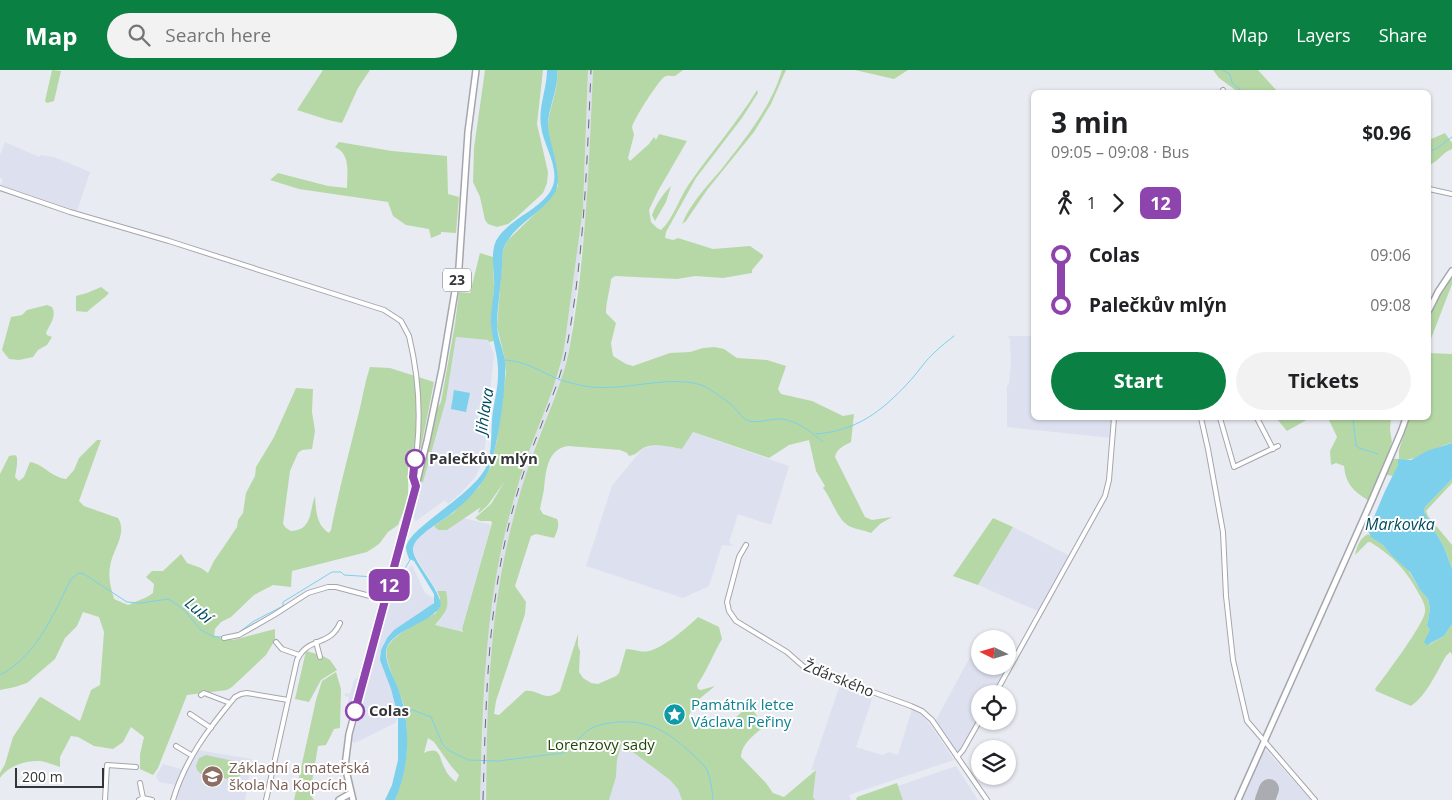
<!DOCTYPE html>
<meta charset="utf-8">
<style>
:root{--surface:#fff;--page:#f2f2f2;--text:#202124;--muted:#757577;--accent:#0b8043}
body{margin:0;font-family:"Open Sans",sans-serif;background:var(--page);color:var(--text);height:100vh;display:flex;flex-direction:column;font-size:19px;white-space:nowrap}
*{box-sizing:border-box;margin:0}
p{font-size:16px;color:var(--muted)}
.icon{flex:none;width:28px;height:28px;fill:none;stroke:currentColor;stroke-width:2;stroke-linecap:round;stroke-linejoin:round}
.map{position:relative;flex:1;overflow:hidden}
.panel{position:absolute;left:1031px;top:20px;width:400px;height:330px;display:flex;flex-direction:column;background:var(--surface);border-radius:8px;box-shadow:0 1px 4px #0004}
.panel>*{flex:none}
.badge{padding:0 10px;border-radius:8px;font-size:18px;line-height:32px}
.needle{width:32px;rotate:275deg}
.controls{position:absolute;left:971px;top:560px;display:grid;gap:10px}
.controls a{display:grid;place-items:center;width:45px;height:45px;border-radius:50%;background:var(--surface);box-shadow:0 1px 4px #0004;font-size:25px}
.scale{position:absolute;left:15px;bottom:12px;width:89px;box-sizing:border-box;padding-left:5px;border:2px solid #343538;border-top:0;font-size:14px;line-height:18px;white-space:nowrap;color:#343538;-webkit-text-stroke:4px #fff;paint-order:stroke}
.map>.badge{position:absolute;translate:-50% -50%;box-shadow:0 0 0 2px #fff}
.legs{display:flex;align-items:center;gap:8px;height:55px;padding:0 20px;font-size:16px}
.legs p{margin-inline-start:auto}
.overview{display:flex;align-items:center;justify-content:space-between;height:85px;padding:0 20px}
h1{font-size:28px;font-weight:700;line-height:38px}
.button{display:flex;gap:10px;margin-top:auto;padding:10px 20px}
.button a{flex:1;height:58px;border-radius:30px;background:var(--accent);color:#fff;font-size:20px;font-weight:700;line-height:58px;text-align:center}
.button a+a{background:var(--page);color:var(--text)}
ul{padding:0 20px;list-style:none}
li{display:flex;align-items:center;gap:18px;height:50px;font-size:19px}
li i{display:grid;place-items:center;width:8px;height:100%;margin:0 6px;background:currentColor}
li i::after{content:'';width:12px;height:12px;margin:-6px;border:4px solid;border-radius:50%;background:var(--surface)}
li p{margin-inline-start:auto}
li:first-child i{background:linear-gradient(#0000 50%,currentColor 0)}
li:last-child i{background:linear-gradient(currentColor 50%,#0000 0)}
header{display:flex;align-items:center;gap:30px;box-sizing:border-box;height:70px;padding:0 25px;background:var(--accent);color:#fff}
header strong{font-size:24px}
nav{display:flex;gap:28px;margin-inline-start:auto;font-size:18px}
.search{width:350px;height:45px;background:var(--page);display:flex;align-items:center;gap:12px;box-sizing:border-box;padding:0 18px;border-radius:28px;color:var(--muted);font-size:19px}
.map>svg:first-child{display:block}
</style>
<header>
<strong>Map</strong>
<div class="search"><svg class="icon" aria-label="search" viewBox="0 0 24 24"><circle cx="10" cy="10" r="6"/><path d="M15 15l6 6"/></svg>Search here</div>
<nav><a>Map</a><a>Layers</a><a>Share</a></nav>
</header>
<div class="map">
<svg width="1452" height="730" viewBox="0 0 1452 730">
<rect width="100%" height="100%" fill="#e9ebf2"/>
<path fill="#dde0ef" d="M588,0H593L587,138L569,280L562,307L534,379L510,462L503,494L491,581L485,730H480L486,586L492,529L501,479L513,431L530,378L558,305L564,279L583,138Z
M5,72L39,87L41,85L54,87L90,102L77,141L1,115L3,109L0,108V85Z
M1008,266H1034V348H1114L1113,368L1007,357V316L1009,314L1011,291L1010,269Z
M456,267L488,270L494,284L484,386L476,406L462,422L448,434L445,430L416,451L413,447L417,435L415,434L446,330Z
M692,362L789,396L771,455L738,444L736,450H738L736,451L729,472L733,476L722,475L709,516L683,528L586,496L612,416L643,378L660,375L682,379Z
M464,448L491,455L461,562L435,555L444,545L448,531L446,521H437L418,491L413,481V476L422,464L434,456L438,460H447Z
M1013,457L1072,487L1040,542L978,515Z
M412,495L425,523L435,529L431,536L418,543L384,572L391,619L398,646L395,653L355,673L351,672L388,538L392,531L398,510Z
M971,585L980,590V596H994L1006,603L995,624H980V650L957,687L936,650Z
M359,606H362L352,637H350L348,632L349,627L345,626V623L350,624L354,610Z
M840,615L873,626L856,677L882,685L889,682L898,685L912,639L923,646L932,657L954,690L849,725L851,730H815L813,727L816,700H811Z
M620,677H626L670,710L678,719L682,730H609L616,707L617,689Z
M192,679L252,689L245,730H170L175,715L159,712L156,706L163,694L181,699Z
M1265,680H1266L1311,730H1242Z
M956,696L978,730H903L898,716Z"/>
<path fill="#b6d8a6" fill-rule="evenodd" d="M52,0L61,1L54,31L47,33L45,31Z
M323,0H370L358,18L342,53L328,50L297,40Z
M485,0H543L537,54L548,102L547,113L543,123L518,146L508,154L497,157L488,154L485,150L480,127L473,112L474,78Z
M557,0H588L583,138L564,279C557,313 543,344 531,376C521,403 513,431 506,459C484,548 483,639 480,730H395C408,700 410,664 403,633C400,620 383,590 387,578C392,565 424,550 436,543L440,528L437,521H446C450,538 446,542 435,555L463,562L462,559L492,453L491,451H480L475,448L491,434L505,411L488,435L479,443L478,442L481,437L447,460H438L434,456L453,443L479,417L491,396L497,370L506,303L504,285L497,257L503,180L508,170L543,136L558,116C554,97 547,72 548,54C550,35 559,18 557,0ZM428,668L434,672L451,696L459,705L456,712C452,709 447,704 445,699C439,688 441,675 424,683Z
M593,0H683L675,6C671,6 667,5 664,7C657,13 634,49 632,57L634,65L628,88L630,91L649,74L654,67L656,70L659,64L687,71L658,121L649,140L651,152L657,158L661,160C674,148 679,128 689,114C711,82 737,53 757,20L758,23L742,48L696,108L666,162L665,168L673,170L678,168L713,179L750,176L763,185V187L752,200V203L723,208L695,206L677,209L615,206L611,209C610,220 606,232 606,243L616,253L611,273L613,286L626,294L633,296L670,283L690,282L703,278L715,277L724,279L737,288L767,290L786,296L785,299L778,319L781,324L812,331L843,346L854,344L851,372C845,375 836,379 835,387L865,447L872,450L892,447L880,454L871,463C864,460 858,460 851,457C838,452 832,429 823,418L825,416L816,401L809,370L789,375L769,388L693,362L682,379C671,377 654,372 643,378C637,382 638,384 629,386L627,383L620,380L568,376C547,379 546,401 544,419C543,426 541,432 540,439L543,444L557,449C560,455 557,462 554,468L536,464L531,466L515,516L526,532L525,544L496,631L494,644L499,645L525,621C539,619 544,633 560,621L578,564V576L580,581L579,602L583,608L591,613L598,614L616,606L619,603L626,579C634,579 641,583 649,581C663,578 688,557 698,547L719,557L722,569C713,584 707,601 697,615L698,619L701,620L715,616L698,630L689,645L690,650C722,666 725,657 749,635L757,646L756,647L765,656C755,664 742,673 741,687L766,713L773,723L784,727L816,700L813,727L815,730H682L678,719L670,710L626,677L621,676L617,690L616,707L609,730H486C487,634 489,539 514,446C521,417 531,388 542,360C552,334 563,309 569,281C586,189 589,94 593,0Z
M782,0H786L771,34L754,62L707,120L686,151L682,154C690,134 706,117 720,101C744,70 771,38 782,0Z
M855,0H908L894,9Z
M1213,0H1258L1278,22H1238L1219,8Z
M1445,63L1452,73V79C1443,82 1438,92 1429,95V70Z
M339,72L392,81L447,86L448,124L459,127L456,163L441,162V164L431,168L429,159L406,155L393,146L388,132L299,119L270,110L278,103L328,116L347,118C347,103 351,84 335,77Z
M671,116L666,132L655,151L652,145C656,134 663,124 671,116Z
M480,183L493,187L494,218L491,255L494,271L489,272L488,270L456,267L446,330L423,412H420L410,453L435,343L441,332L455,254L459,222L470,223Z
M1452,205V214L1429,274V246L1435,232Z
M101,217L109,223C104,229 94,235 87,242L76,241V226L87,223Z
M47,235L52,237C57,246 50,254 46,263L47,265L52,267L47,275L38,280L33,287L19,290L9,289L2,280L11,247L22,245L27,240Z
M1429,283L1452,284V373C1433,377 1420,391 1399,390V380L1409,348H1429Z
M370,297L390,298L434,312L421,378L412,382L408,402V430L398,455L388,462L379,474L367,482L292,501L291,517L273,515L254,525L231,547L221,552L215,559L214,566L233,570L275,559V570L266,585L232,617L227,620L187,625L158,698L153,705L140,699V684L144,667L131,657L123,672L113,679L94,676L78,667L71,666L60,687V697C54,695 47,692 40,691C26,690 8,696 0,708V703L5,694L13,667L39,628L41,627L80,651L91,620L100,615L104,562L99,547L83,542L77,556L65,568L55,589L27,613L15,617L0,620V404L9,386L15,385L17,387V395L15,407L19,411L24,407L30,392C44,394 50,407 66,409L74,400L79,388L97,370H101L79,431L84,436L118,448C128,464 112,480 110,497C108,508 111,518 114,529L128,535L147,527L153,523L154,514L146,507L152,501H163L181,484L187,493L201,498L208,503L214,491L229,469L237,457L238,450L243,443L246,423L255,406L256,397L274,367L296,318L313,319L312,342L315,361L312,379L302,380L298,383L290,401L283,454L286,458L291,461C313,460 309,441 315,426C316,440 316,455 329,463L331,460C338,423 348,387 357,350C362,332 364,315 370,297Z
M1276,348H1310L1287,361Z
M1328,348H1391L1390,360L1392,372L1387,388L1398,389V395L1393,406L1383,404L1371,432C1355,422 1346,416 1344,396L1336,393L1331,395L1330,381L1337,367Z
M1452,409V413L1426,441L1428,446L1452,475V499L1444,477L1424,442L1425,437Z
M993,448L1013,457L978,515L953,506Z
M1368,464L1383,475L1391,485L1407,498L1420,520L1428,529L1430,539L1427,556L1430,560V574L1444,566L1452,554V584L1450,582L1446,586C1436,603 1427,625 1411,636L1376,621L1375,619C1385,606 1424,554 1425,542C1426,536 1422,529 1419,524C1407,501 1392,485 1370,472H1368L1355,485C1357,476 1360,468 1368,464Z
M306,581L317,584L318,588L323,586L330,590L337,600L321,610L309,632L295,629Z
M336,602L341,619L340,658L334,659L326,675L318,676L310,724L314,730H294L316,630L322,611Z
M206,685L238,692L243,699L241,705L233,710L201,704L197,700L196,696L199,688Z
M897,713L903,730H856L857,727Z"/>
<path fill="#7cd0eb" d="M547,0H557C559,19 548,37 548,56C549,75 565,108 554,124C540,145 512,155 503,180C502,192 502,205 500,218C499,230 497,243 497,255C497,268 504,280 505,292C507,313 497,386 487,404C479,419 465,433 452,443C442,452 416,464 413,478C411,490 439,517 441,535C432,554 389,560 386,581C385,594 395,609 399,621C411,655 410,697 395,730H385L392,715L398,690V646L391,619L380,590L381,580L387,568L394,560L434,533V524L414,491L409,489C408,486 406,481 406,478C407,458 476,424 487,395C492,381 491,364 492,350C493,335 498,320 498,305C499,288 493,273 491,256C490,244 493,231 494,218C495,205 491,190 494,177C499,152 542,141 552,118C561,99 543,75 541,56C538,37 547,19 547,0Z
M454,320L470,323L466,342L451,339Z
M1452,373V409L1425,437L1424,442L1444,477L1452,499V554L1444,566L1427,575L1424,572L1430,560L1427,556L1430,539L1428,529L1420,520L1410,502L1391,485L1383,475L1371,467L1368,461L1385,421L1398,395V389L1411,390L1427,381Z"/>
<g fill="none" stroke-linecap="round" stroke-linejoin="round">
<path stroke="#7cd0eb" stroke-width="1" d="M1222,0L1230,4L1232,13L1240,19L1241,22
M1429,81L1436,79L1452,67
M504,290C526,291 539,301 558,309C566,312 575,314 584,316C622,323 667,304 701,315C707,316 728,332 733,336C738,341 742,349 749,351C757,353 768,350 776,349C794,348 810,361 823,372
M1353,348L1356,376L1359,378L1378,384
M816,364C856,361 881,342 908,313C918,303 925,290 936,281C941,276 948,271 954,266
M393,509L403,502L411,488
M0,605C37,586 54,543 71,509L79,503L84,504L127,532L141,533L168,529L172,531L184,540L201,560L212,566L220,567L238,563L254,551L283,536V532L332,502H341L344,505L389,508
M402,636L431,647L443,675L448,680L468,690L498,691L563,683C575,677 581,663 592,658C599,654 610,653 619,652C650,650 668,662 691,683C696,688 703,693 707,700C711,709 712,720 713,730"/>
<path stroke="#aaacb2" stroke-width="20" d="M1265,730L1269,719"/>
<defs>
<path id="minor" d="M1223,20L1224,22
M0,118L70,142L169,171L384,240L401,251L409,266C418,303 421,339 417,378C415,390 410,405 416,416
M1429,119L1452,124
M1201,348L1208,379L1223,462L1226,526L1233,590L1247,651L1315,730
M1220,348L1234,397L1278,376
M1257,348L1273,379
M746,475L739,487L727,532L729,541L736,551L787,582L804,597L911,636L922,641L932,650L987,730
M224,568L239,565L274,545L308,523L328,517H336L385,530
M276,572L282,579L299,585
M316,572L320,587
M995,624L1105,426L1109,410L1114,348
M201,625L204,623L230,633
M190,644L211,658
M176,676L191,685
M957,687L963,680L980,650
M140,713L143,728
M105,730L107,695L136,697
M139,730L143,728L152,730
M173,730C185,690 208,659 235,627L241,624L247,623L288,630
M266,730L297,590C308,566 330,577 340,553"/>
<path id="major" d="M1429,240L1438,222L1452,201
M339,730L351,723
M353,730L345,696L349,664L406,455L427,371L442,299L459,197L468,62L476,0
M1238,730L1371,432L1401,362L1406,348"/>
</defs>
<use href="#minor" stroke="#a5a6ad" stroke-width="6"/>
<use href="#major" stroke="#a5a6ad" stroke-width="8"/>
<use href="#minor" stroke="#fff" stroke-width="4"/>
<use href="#major" stroke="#fff" stroke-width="5"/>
<path stroke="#6b6c71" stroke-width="1" stroke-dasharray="9 9" stroke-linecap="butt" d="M483,730C486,634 487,539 511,446C519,415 529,385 541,356C550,331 561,308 566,281C584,189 587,94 591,0"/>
</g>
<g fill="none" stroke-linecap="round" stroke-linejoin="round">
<defs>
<path id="line-1" d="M355,641L416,416L413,407L415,389"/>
</defs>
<use href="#line-1" stroke="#fff" stroke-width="11"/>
<use href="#line-1" stroke="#8e44ad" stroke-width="8"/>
</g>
<defs>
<symbol id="sight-disc" viewBox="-11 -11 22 22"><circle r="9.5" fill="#0f9aa8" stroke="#fff"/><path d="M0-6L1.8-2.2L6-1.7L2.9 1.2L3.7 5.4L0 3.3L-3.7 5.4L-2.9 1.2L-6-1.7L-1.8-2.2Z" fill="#fff"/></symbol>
<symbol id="school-disc" viewBox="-11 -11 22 22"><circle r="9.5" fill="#8d6e63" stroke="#fff"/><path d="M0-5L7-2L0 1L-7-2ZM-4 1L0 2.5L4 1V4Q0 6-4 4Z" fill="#fff"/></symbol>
</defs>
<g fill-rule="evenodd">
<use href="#sight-disc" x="662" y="632" width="25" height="25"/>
<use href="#school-disc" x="200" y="694" width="25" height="25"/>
</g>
<g fill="#fff" stroke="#8e44ad" stroke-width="2.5">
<circle cx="415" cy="389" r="9"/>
<circle cx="355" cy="641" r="9"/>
</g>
<g text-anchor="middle" stroke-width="4" stroke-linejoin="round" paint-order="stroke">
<rect fill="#fff" stroke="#717274" stroke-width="1" x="443" y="198.5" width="28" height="23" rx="4"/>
<g font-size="14" font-weight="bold" fill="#343538">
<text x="457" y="215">23</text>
</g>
<g font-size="15" font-weight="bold" fill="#343538" stroke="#fff" text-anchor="start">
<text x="429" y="394">Palečkův mlýn</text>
<text x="369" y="646">Colas</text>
</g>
<g font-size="15" fill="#343538" stroke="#fff">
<text transform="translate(839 609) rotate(22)" y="5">Žďárského</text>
</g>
<g font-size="15" fill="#0d838f" stroke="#fff" text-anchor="start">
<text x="691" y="640">Památník letce<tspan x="691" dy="17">Václava Peřiny</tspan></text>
</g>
<g font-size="15" fill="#214507" stroke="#fff">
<text x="601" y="680">Lorenzovy sady</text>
</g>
<g font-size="15" fill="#785e54" stroke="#fff" text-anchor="start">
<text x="229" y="703">Základní a mateřská<tspan x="229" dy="17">škola Na Kopcích</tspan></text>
</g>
<g font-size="16" font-style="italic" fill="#004d60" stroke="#fff">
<text transform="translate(484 341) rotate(-81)" y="6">Jihlava</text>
<text x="1400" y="460">Markovka</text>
<text transform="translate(199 540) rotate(41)" y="6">Lubí</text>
</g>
</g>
</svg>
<div class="controls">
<a><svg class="needle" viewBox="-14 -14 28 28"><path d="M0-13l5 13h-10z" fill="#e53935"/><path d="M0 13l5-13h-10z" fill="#757577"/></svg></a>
<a><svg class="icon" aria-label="locate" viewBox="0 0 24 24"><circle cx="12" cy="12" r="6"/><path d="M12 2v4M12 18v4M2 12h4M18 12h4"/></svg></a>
<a><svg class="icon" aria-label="layers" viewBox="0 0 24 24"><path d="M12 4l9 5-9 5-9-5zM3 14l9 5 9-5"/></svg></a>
</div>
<div class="scale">200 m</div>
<b class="badge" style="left:389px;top:515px;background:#8e44ad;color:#fff">12</b>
<section class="panel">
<div class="overview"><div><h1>3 min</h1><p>09:05 – 09:08 · Bus</p></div><b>$0.96</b></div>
<div class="legs"><svg class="icon" aria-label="walk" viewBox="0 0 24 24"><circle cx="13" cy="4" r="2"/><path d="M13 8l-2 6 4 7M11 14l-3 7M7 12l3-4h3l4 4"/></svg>1<svg class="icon" aria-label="forward" viewBox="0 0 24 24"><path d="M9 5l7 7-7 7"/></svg><b class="badge" style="background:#8e44ad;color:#fff">12</b></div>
<ul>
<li><i style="color:#8e44ad"></i><b>Colas</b><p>09:06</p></li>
<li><i style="color:#8e44ad"></i><b>Palečkův mlýn</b><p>09:08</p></li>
</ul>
<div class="button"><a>Start</a><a>Tickets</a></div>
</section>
</div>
